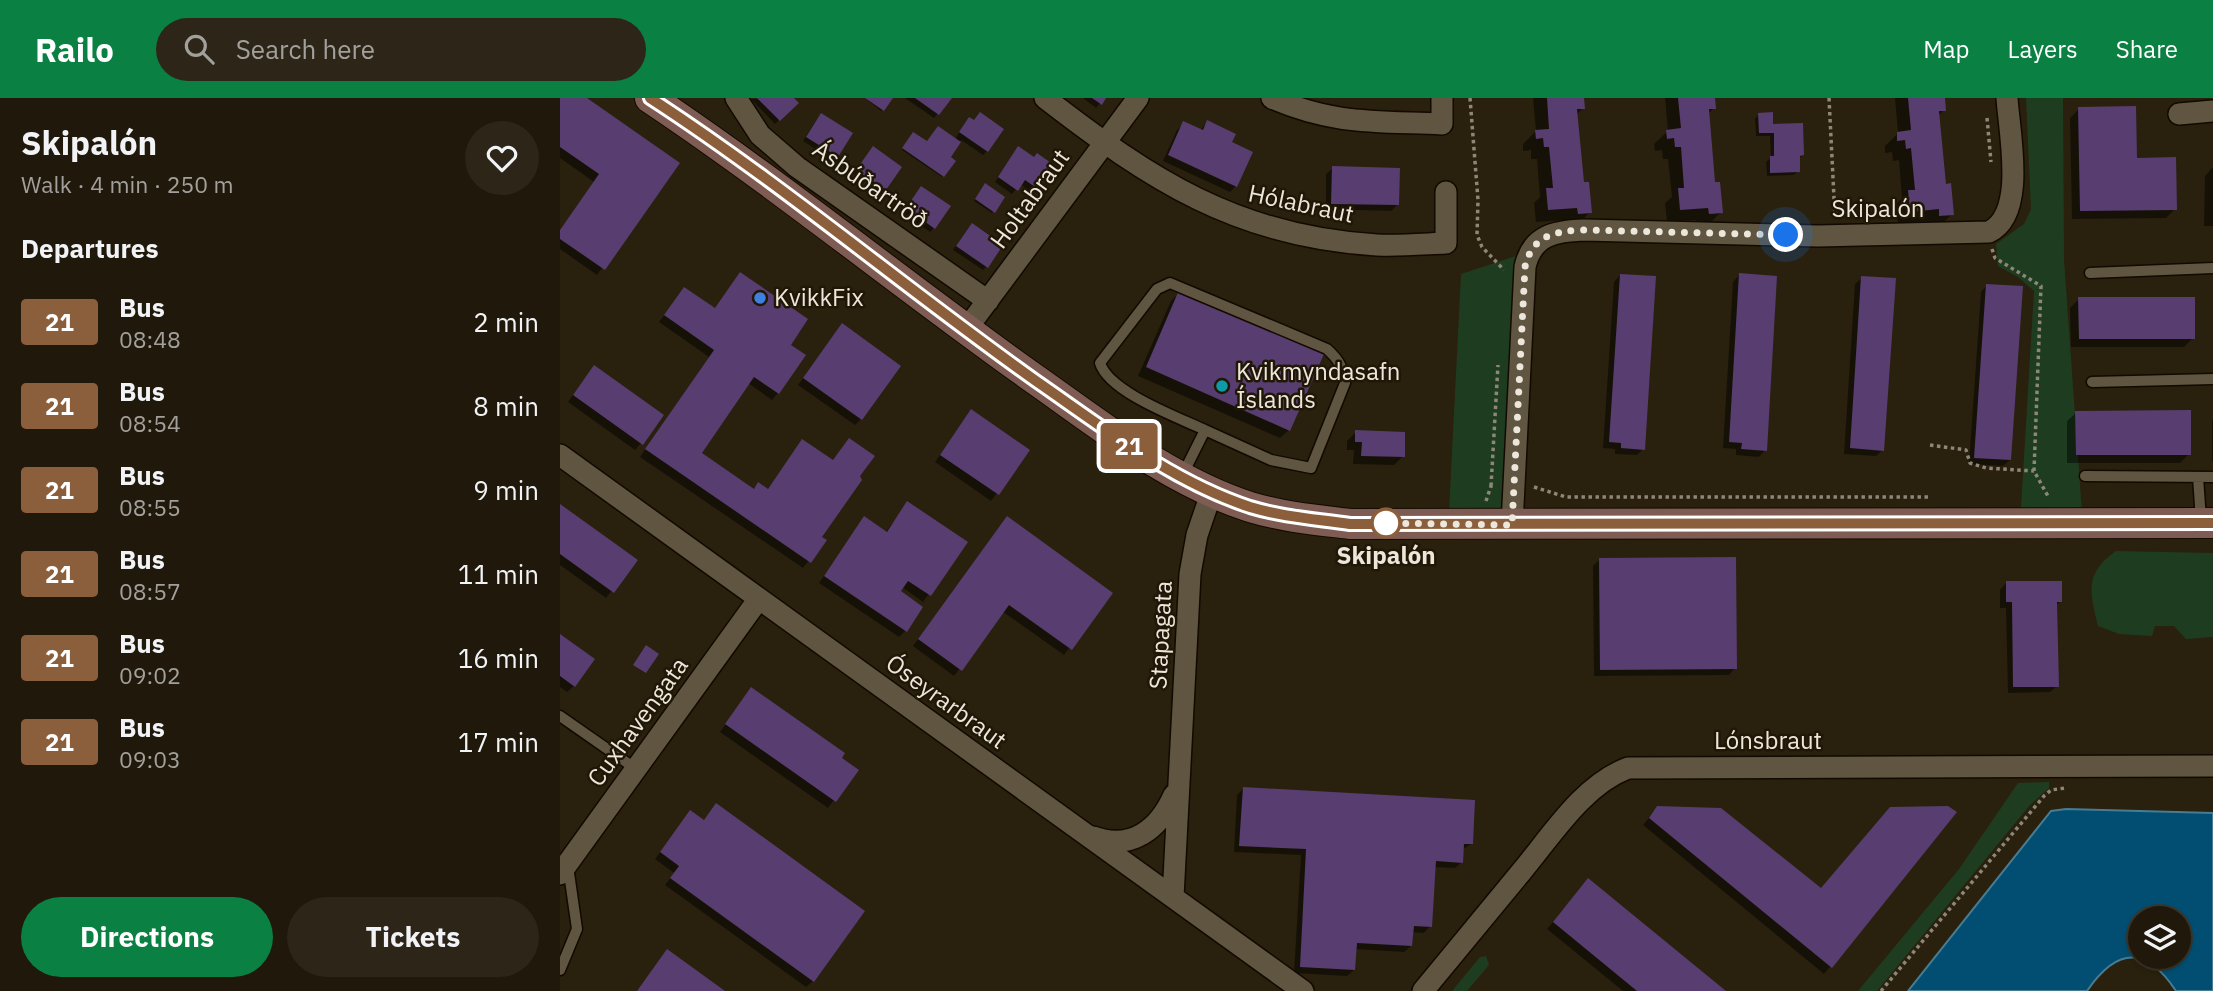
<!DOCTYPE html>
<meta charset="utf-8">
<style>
:root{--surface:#20180a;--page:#2d2518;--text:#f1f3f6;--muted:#a2a09c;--line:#3d372b;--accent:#0b8043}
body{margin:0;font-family:"IBM Plex Sans",sans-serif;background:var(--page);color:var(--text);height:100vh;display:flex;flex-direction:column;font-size:26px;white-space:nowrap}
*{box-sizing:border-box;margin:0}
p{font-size:23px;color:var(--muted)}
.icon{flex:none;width:38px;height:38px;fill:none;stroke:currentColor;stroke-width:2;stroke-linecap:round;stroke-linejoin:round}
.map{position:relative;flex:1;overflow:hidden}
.details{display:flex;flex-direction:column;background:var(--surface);width:560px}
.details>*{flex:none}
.badge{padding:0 14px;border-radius:5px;font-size:24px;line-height:46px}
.controls{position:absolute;left:1568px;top:808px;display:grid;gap:14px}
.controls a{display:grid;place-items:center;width:63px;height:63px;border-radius:50%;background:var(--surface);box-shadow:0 2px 5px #0004,0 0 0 2px var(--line);font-size:35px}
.you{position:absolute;width:35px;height:35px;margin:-18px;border:5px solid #fff;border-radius:50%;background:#1a73e8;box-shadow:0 0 0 10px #1a73e833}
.map>.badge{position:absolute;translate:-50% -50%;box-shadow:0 0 0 4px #fff}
h2{padding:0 21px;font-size:26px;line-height:63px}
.round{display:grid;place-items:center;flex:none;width:74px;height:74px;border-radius:37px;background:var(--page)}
.overview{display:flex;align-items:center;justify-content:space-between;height:119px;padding:0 21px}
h1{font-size:33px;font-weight:700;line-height:52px}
.primary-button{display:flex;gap:14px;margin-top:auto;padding:14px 21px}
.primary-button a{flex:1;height:80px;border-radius:42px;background:var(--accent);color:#fff;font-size:28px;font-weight:700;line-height:80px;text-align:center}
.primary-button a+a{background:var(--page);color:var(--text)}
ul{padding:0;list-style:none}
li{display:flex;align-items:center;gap:21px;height:84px;padding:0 21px}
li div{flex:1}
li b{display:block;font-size:26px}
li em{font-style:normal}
li .badge{min-width:77px;font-weight:700;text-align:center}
header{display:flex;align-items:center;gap:42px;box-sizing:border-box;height:98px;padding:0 35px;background:var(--accent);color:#fff}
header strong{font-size:33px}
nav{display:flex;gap:38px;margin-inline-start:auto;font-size:24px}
.search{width:490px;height:63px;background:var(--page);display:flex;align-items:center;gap:18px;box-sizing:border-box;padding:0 24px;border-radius:38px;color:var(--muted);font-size:26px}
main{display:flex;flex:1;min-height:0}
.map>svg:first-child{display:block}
</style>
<header>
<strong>Railo</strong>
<div class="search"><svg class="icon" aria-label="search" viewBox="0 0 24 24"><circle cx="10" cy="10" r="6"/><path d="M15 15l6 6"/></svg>Search here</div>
<nav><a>Map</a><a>Layers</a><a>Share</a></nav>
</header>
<main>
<section class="details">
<div class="overview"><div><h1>Skipalón</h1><p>Walk · 4 min · 250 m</p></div><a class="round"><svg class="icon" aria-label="heart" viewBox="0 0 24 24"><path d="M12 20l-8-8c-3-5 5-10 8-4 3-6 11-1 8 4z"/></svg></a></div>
<h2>Departures</h2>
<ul>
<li><span class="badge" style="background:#8b5e3c;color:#fff">21</span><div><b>Bus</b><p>08:48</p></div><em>2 min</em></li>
<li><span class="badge" style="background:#8b5e3c;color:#fff">21</span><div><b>Bus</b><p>08:54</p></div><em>8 min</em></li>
<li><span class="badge" style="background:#8b5e3c;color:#fff">21</span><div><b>Bus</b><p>08:55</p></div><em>9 min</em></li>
<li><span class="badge" style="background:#8b5e3c;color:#fff">21</span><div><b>Bus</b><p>08:57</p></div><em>11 min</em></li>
<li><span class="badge" style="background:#8b5e3c;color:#fff">21</span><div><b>Bus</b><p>09:02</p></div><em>16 min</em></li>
<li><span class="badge" style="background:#8b5e3c;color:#fff">21</span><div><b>Bus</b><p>09:03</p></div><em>17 min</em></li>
</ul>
<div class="primary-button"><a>Directions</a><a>Tickets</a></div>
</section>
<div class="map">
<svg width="1653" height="893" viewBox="0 0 1653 893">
<rect width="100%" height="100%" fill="#2a200e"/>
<path fill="#1e3d20" d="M1466,0H1503L1504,162L1523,429L1460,426L1474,193L1458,179L1438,168L1436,146L1464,126L1471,111Z
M959,157L961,414L889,415L901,176Z
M1556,453L1653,455V539L1626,541L1614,528H1595L1592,538L1559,536L1538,528C1530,495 1524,475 1556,453Z
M1489,684V690L1470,707L1317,893H1298L1399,771L1458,685Z
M926,858L929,867L907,893H892L920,859Z"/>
<path fill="#014e72" stroke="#487c92" stroke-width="2" fill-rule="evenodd" d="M1506,711L1653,715V893H1616C1587,849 1558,848 1527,893H1348L1491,713ZM1580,821H1619V859H1580Z"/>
<path fill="#0007" d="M0,0H24L117,65L37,177L0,151V132L34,84L0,60Z
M231,0L236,5L215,26L191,1Z
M305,0H331L321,13Z
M345,0H390L374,20Z
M523,0H544L536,10Z
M973,0H1022L1023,10L1016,17L1022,86L1030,114L1017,127L1005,128V122L976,124L974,105L980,99L977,61H971V52L963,53V46L976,33Z
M1105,0H1153L1154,10L1147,17L1154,86L1161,114L1148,127L1137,128L1136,122L1107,124L1105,105L1112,99L1108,61H1103L1102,52L1095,53L1094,46L1108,33Z
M1335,0H1383L1384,12L1378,18L1384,88L1392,116L1379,129L1367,130V123L1338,126L1336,107L1342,100L1339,62L1333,63L1332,54L1325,55V48L1338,35Z
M1519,11L1575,61L1615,111L1606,120L1512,121L1510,20Z
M1199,16L1243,57L1238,61V73L1234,77L1207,78L1206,64L1211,60L1210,38H1196L1195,21Z
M257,21L291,36L272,62L243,43Z
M647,24L670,45L676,88L670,94L603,63L617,32L624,25L640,33Z
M405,25L427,53L423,57L401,42L388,60L393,63L382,79L342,52L353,36L367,45L395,41Z
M309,54L340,69L321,95L294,76Z
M455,55L476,90L472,94L460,86L452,96L435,84Z
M1653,69V128H1644L1645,78Z
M773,70L837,107L831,113L766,111V76Z
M424,89L433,114L432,115L414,103Z
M358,94L374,130L370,134L343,115Z
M408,131L427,168L423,172L393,152Z
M180,176L228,247L218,295L212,302L188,285L139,356L192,393L207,392L243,343L260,440L264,443L243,470L80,359L149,259L99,224L124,191L154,212Z
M1060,177L1083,351L1077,357L1055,356V351L1043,350L1054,184Z
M1179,177L1205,352L1199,359L1176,357V351L1163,350L1173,184Z
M1302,180L1323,352L1316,358L1284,356L1295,186Z
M1427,187L1450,362L1443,368L1409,366L1421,194Z
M620,194L729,332L720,340L578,278L611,203Z
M1519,201L1633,240L1624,249H1511L1510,210Z
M282,228L301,321L295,327L238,287Z
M28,276L81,345L75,352L8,304Z
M411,313L468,352L431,403L375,364Z
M1516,315L1629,356L1620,365H1507V323Z
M1653,322V364H1652V323Z
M796,334L843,358L834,367L793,366L794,352H787V343Z
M348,405L406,444L363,504L342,489L339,494L345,533L339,539L259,485L304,420L325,435Z
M0,408L75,462L46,500L0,467Z
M441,427L550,495L504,557L442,513L394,578L353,548Z
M1040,461L1175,570L1169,577L1034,578L1033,468Z
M1446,485L1500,504L1495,508L1497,588L1490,594L1448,595L1446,510H1440V492Z
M0,538L14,588L7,594L0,589Z
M191,592L296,672L268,710L160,634Z
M683,691L911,746L902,752V764L895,770L873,769L870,828L864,835L851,834V848L844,854L795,851L794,872L787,878L734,875L741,757L674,754L677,697Z
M156,708L253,883L246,889L105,787L114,775L95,761L130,714L143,723Z
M1097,710L1261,792L1395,715L1264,876L1083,727Z
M1028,783L1163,893H1063L987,831Z"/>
<path fill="#583d70" d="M0,0H27L120,65L45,172L0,141V132L39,76L0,49Z
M197,0H234L239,5L220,23Z
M305,0H333L324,13Z
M355,0H392L379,17Z
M532,0H546L542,7Z
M987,0H1024L1025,11H1017L1024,84H1029L1032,115L1018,116L1017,110L988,112L986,90H993L989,49H984L983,40L976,41L975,32L989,31Z
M1118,0H1155L1156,11H1149L1155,84H1160L1163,115L1149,116L1148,110L1120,112L1118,90H1124L1121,49H1115L1114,40L1107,41L1106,32L1121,30Z
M1348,0H1385L1386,13H1379L1386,86L1391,85L1394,117L1379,118V111L1350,114L1348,92H1355L1351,50L1346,51L1345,42L1337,43V34L1351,32Z
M1576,8L1577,60L1616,59L1617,112L1520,113L1518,9Z
M420,14L444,31L428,54L399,34L409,19L414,22Z
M1213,14V26L1243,25L1244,57L1240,58V74L1210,75V58H1214V35H1199L1198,15Z
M261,15L293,35L278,59L246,39Z
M647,22L676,36L672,44L693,54L677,89L608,57L623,23L643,32Z
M378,28L401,44L391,59L396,63L384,79L342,50L353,34L367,43Z
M313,48L342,69L326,92L296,72Z
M458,48L474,59L477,55L494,67L478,91L465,82L458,93L438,79Z
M772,68L840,70L839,107L771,106Z
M425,85L445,99L435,115L415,101Z
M361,88L391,108L375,131L346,110Z
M412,125L443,147L428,170L396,148Z
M180,174L248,221L231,247L246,257L219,296L194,279L142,355L194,391L198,384L208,391L242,341L273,362L289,340L315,358L300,378L302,382L262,439L267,442L251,465L85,351L154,252L104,217L124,189L155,210Z
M1179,175L1217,178L1207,353L1181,351L1182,345L1169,344Z
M1060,176L1096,178L1085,352L1061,350V345L1049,344Z
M1301,178L1336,180L1324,353L1290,350Z
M1426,186L1463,188L1451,362L1414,360Z
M619,192L764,256L730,333L586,269Z
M1518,199H1635V241H1519Z
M282,225L341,268L302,322L243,280Z
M34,267L104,317L83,347L13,297Z
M411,311L470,352L439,397L380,357Z
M1631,312V357H1516L1515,313Z
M795,332L845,334V359L801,358L802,344H795Z
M347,403L408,444L371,498L348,483L341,493L363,509L347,534L264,478L304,418L327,434Z
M0,406L78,462L54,495L0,456Z
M447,418L553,495L512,552L449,507L402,573L358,541Z
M1176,459L1177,571L1040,572L1039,460Z
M1446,483H1502V504H1497L1499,589H1453L1452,504H1446Z
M0,536L35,561L15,589L0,578Z
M86,547L99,556L86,575L73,567Z
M191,589L285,655L282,660L299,672L276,704L165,626Z
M683,689L915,702L913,746H904L903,765L876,763L872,829L854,828L852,848L797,845L795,872L740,869L746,751L679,748Z
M156,705L305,813L254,884L110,780L119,768L100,754L130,712L144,722Z
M1097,708L1161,710L1261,790L1330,709L1388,708L1397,714L1272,870L1089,720Z
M1028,780L1039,789L1166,893H1077L993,824Z
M107,851L165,893H77Z"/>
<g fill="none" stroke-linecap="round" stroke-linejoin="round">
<defs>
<path id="lane" d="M1530,175L1653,170
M1532,284L1653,281
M623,376L645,332L711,362L751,370L785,285C784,270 778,261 767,251L610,185L597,191L540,265C549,294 617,319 645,332
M1525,378L1653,379
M1638,379L1641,422
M0,618L76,671
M0,872L17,831L8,768"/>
<path id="street" d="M176,0L200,37L237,69L428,203
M485,0C591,82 678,139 817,147C840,148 863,146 886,145V94
M712,0C774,27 817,23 882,26V0
M1619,16L1653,13
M405,233L578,0
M0,357L743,893
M952,427L965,169C972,137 995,133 1024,132L1258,138L1429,134C1467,116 1449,34 1447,0
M533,739C572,753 599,731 614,697
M0,776L198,502
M613,799L630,476L637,437L652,393
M863,893C896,853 929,813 962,773C992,737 1023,687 1068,670L1653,668"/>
<path id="secondary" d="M90,0C223,89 346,190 476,282C544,330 610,383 690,409C723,419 756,422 790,426L1653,425"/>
</defs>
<use href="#lane" stroke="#120a00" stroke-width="13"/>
<use href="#street" stroke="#120a00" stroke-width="24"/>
<use href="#secondary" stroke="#120a00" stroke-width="32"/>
<path stroke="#8e8678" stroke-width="3.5" stroke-dasharray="3.5 3.5" stroke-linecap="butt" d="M910,0L918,102L917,137L922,149L944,172
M1269,0L1275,120
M1427,20L1431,64
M1432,151L1435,160L1481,188L1474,373L1489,400
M1370,347L1406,352L1410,365L1426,370L1474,373
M931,388L938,267
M974,389L1006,399H1371
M926,403L931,388H935
M1321,893L1484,698L1491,692L1505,690"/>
<use href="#lane" stroke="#605541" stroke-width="10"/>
<use href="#street" stroke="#605541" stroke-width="21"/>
<use href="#secondary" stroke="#7e5c53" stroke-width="30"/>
</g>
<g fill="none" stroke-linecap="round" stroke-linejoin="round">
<defs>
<path id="line" d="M90,0C224,87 346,191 476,283C544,330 611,383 690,409C723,419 756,421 790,426L1653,425"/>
</defs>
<use href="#line" stroke="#fff" stroke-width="16"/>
<use href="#line" stroke="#8b5e3c" stroke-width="10"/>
<path stroke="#ece6db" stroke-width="7" stroke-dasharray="0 12.6" d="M826,425H817L952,427L965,169C972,137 995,133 1024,132L1226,137"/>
</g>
<circle fill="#3f7fe0" stroke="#201706" stroke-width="2.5" cx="200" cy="200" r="7"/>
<circle fill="#0f9aa8" stroke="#201706" stroke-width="2.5" cx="662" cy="288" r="7"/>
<circle fill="#fff" stroke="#8b5e3c" stroke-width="3.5" cx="826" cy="425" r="14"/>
<g text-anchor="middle" stroke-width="5" stroke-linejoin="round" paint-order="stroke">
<g font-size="24" fill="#ece6db" stroke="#201706">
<text transform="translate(310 87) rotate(35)" y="8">Ásbúðartröð</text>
<text transform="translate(470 101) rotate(-54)" y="8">Holtabraut</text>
<text transform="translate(741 106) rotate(12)" y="8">Hólabraut</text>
<text x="1318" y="119">Skipalón</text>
<text transform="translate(601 537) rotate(-87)" y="8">Stapagata</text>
<text transform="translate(386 604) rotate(36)" y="8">Óseyrarbraut</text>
<text transform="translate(78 624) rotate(-54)" y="8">Cuxhavengata</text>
<text x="1208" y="651">Lónsbraut</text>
</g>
<g font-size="24" fill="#ece6db" stroke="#201706" text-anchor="start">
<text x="214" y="208">KvikkFix</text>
<text x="676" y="282">Kvikmyndasafn<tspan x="676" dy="28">Íslands</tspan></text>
</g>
<g font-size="24" font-weight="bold" fill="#ece6db" stroke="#201706">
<text x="826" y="466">Skipalón</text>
</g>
</g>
</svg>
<div class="controls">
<a><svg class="icon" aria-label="layers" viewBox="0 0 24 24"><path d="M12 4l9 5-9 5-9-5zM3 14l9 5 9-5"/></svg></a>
</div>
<div class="you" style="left:1226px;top:137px"></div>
<b class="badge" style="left:569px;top:348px;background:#8b5e3c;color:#fff">21</b>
</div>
</main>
